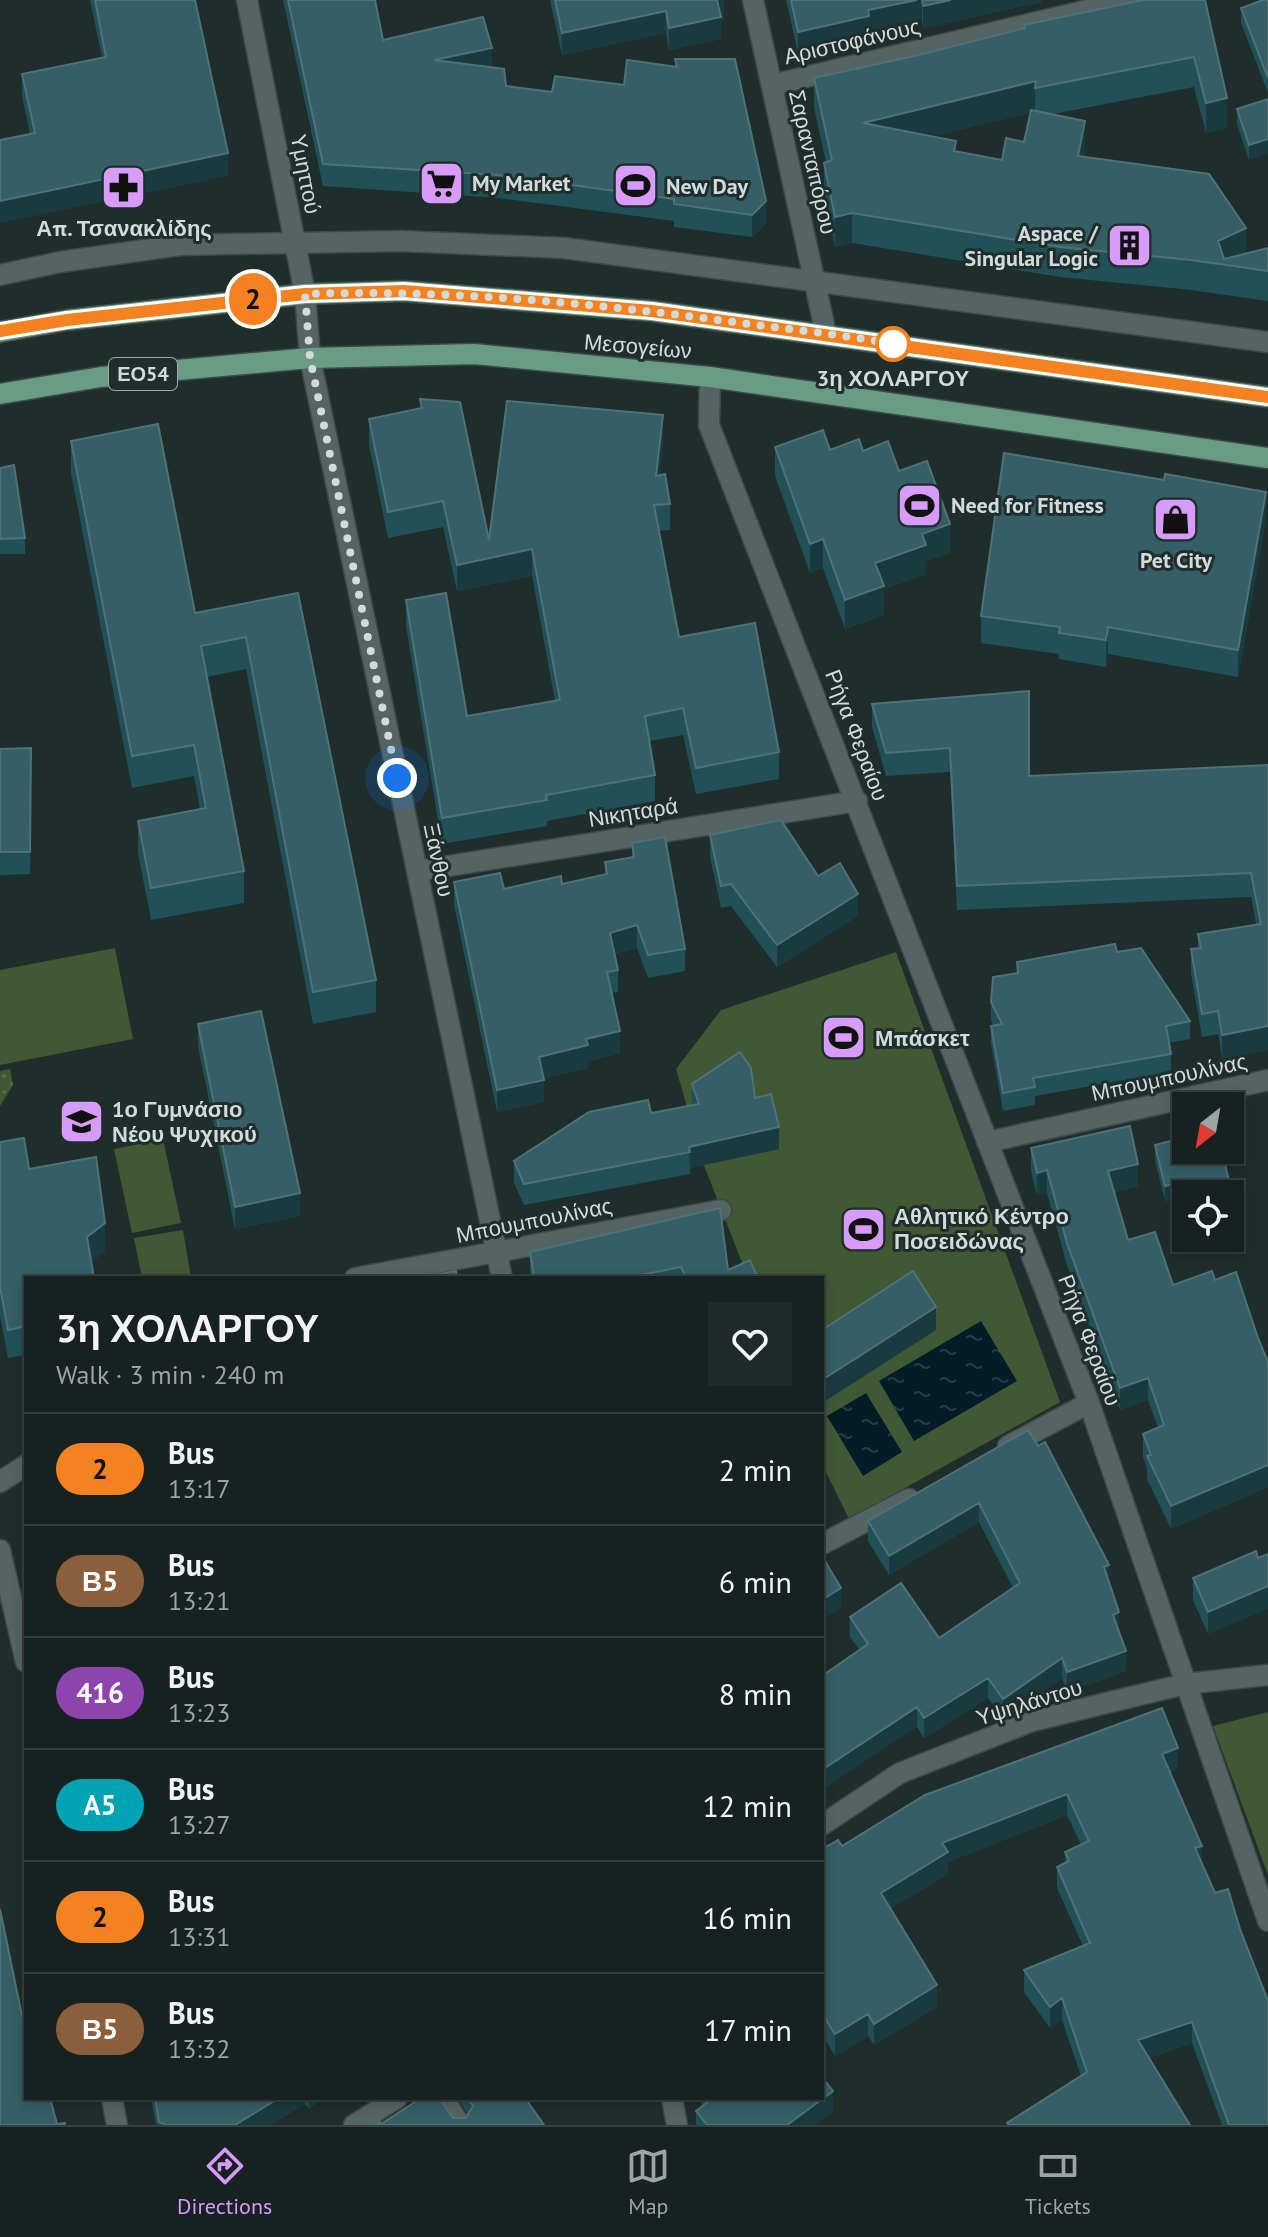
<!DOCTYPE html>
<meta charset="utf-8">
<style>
:root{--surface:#172220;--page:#202a29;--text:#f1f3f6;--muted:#9ea4a5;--line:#363f3e;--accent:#d79bf9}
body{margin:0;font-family:"PT Sans",sans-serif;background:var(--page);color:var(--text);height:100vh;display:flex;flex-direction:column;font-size:30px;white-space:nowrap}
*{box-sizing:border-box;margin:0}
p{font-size:26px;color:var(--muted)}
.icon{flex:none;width:44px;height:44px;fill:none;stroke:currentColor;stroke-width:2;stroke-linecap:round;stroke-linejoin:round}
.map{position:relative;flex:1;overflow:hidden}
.sheet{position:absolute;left:24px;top:1276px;width:800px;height:824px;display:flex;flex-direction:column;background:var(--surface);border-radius:0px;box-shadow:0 4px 12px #0003,0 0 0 2px var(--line)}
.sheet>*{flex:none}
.badge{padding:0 16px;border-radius:26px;font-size:28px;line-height:52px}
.needle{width:52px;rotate:211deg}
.fabs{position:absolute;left:1172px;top:1092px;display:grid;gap:16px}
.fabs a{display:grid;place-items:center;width:72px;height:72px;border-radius:0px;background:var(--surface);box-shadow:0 4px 12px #0003,0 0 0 2px var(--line);font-size:40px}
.you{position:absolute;width:40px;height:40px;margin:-20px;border:6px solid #fff;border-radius:50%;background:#1a73e8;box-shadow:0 0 0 12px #1a73e833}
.map>.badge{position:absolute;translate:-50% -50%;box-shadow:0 0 0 4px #fff}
.round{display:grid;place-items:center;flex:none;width:84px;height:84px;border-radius:0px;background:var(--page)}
.summary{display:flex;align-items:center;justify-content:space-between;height:136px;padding:0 32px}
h1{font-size:38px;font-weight:700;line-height:60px}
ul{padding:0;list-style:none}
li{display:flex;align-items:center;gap:24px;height:112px;padding:0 32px;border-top:2px solid var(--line)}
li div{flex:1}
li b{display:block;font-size:30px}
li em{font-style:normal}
li .badge{min-width:88px;font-weight:700;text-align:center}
.dock{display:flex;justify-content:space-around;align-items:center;height:112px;border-top:2px solid var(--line);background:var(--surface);font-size:22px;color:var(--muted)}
.dock a{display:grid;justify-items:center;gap:4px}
.dock .selected{color:var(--accent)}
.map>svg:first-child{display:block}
</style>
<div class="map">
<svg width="1268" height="2125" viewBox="0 0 1268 2125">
<defs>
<pattern id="garden-dots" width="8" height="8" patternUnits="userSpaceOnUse" patternTransform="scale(2)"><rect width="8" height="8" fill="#415834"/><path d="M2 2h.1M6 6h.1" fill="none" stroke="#5c6f51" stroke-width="1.8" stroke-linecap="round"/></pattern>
<pattern id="water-ripples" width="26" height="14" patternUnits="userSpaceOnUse" patternTransform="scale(2)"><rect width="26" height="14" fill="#041b28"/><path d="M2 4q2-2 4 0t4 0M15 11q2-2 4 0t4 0" fill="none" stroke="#283c47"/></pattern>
</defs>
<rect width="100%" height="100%" fill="#1f2d2b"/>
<path fill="#415834" d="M115,948L133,1039L0,1065V970Z
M896,952L1060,1402L849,1519L822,1464V1278H732L745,1270L705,1168L676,1069L721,1010Z
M163,1139L181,1223L132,1233L114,1149Z
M183,1230L191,1278H142L134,1238Z
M1268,1712V1875L1213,1726Z"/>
<path fill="url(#garden-dots)" d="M10,1069L13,1085L0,1106V1071Z"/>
<path fill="url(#water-ripples)" d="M981,1321L1017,1381L914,1441L879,1381Z
M866,1393L902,1452L863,1476L827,1416Z"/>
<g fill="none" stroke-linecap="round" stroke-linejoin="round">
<defs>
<path id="pedestrian" d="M496,1252L721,1210"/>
<path id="minor" d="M247,0L305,294L310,358L502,1278
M753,0L826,334
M772,85L1130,0
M0,275L60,262L180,245L400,241L564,248L1268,342
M710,377L709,425L1089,1403L1268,1921
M417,871L857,801
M987,1142L1268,1080
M355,1278L496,1252
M1008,1446L1089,1403
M0,1482L26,1465
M822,1544L909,1499
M822,1825L900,1773L1032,1721L1185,1684L1268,1675
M443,2098L460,2125
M672,2098L677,2125
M354,2125L397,2098"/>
<path id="tertiary" d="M0,1550L26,1662
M112,2098L117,2125"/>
<path id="primary" d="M0,332L67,320L305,294L404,291L652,311L1268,397
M0,394L101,377L310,358L474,354L710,377L1268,458"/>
</defs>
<use href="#pedestrian" stroke="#3d4847" stroke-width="23"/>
<use href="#minor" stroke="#3d4847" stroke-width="23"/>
<use href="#tertiary" stroke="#3d4847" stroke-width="23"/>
<use href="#primary" stroke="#3d4847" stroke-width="23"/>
<use href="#pedestrian" stroke="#546462" stroke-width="20"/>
<use href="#minor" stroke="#546462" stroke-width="20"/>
<use href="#tertiary" stroke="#546462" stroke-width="20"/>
<use href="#primary" stroke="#689c84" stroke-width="20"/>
</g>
<path fill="#225058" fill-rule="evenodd" d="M90,0H195L228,176L30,134L22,96V74L102,57Z
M283,0H375L383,40L492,68L506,86L552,92L624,85L675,67V59L766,223L752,237L674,227V221L498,198L323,186Z
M550,0H724V21H721V39L669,50L666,33L562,55Z
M786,0H1042V2L923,28L922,21L869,32V38L798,53Z
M1205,0L1227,128L1206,133L1194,87L1053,114L1085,151L1084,157L1246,254L1268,248V301L1191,290L1060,277L852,243L835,247L824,193V163L826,162L814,108V78L919,55L1024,28V25ZM1030,113L1024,142L1002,160L956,152L933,136Z
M1268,0V93L1241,23V8Z
M1268,99L1249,160L1237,124V109Z
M420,399L489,540L663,442L659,476L670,504V530L659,531L679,637L779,752V779L696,794L683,735L650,741L655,775V801L547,821V826L442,844L406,626V600L467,716L555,701L532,576L457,591L443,527L388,538L369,445V419L420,409Z
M71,441L195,613L298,593L376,980V1012L313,1024L246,669L207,677L244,871V903L151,920L138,853V821L200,809L194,776L132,788L71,473Z
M775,447L863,451L899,471L950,553L926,561V574L884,589V615L845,629L823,568L810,573L775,476Z
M0,468L25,538V554H0Z
M1266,519L1238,677L1108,654L1106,667L1059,659V654L981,643V616Z
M872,704L1029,776L1268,765V1050L1222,1059L1218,1034L1202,1037L1191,973V949L1198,948V934L1256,924L1251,897L957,910L950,772L886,776L872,727Z
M31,748L30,874L0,875V749Z
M710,835L818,876L858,916L777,967L731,906L721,908L710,857Z
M632,843L685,949V971L648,978L637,948L615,954L618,970V992L611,993L620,1053L588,1061V1068L544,1078V1102L497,1112L454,905V882L504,889L562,884L605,874V862L632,858Z
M1117,952L1190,1021V1039L1169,1043L1171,1054V1072L1035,1096V1105L1003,1111L991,1044V1026H993L991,1020V1002L1017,973V962Z
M198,1024L300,1216L235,1229L198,1046Z
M692,1084L755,1098L779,1149L690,1168V1174L524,1205L514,1183V1161L651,1113L692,1105Z
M1186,1137V1150H1209L1212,1162L1224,1159L1233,1200V1215H1230V1194H1186V1226L1180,1227L1174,1199L1165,1201L1155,1160V1145Z
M0,1142L29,1169L105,1252L26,1278V1355L8,1358L0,1316Z
M1031,1148L1138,1186L1114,1192L1128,1240L1173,1285L1215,1280L1258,1338L1268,1362V1487L1171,1529L1147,1479V1468L1143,1457V1434L1158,1428L1148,1400L1120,1410L1067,1265L1047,1193L1037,1195L1031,1171Z
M530,1252L728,1270L758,1278H530Z
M1028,1430L1109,1581L1126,1671L1067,1692L1062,1678L1003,1719L988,1698L924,1738L917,1727L850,1637V1617L939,1638L1013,1588L979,1522L889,1575L868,1541V1521Z
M1258,1558L1208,1634L1193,1600V1578Z
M1178,1769L1170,1772L1202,1865L1268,2125H1222L1192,2043L1149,2058L1190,2125H1007V2123L1081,2076L1062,2020L1050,2028L1024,1992V1970L1083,1946L1057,1888V1867L1065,1863V1852L1081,1845L1067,1815L948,1862V1874L890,1909L937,2007L874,2045L868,2036L835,2056L822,2035V1849Z
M151,2098H324L309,2109L305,2104L270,2125H156Z
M458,2098H525L544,2125L381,2124L453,2118H466L468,2115Z
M698,2098H822L833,2111L814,2125H696V2111L703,2106Z"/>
<path fill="#193b40" d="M717,0H724V21H721V39L669,50V28Z
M917,0H922V21L869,32V38L798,53V32L868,10Z
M951,0H1042V2L923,28V6Z
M666,11V33L562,55V33Z
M492,48V70L434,60Z
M1036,81L1035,88V112L863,153V123Z
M1227,98V128L1206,133V103Z
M1085,121V151L1078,186V156Z
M1268,139V154L1249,160V145Z
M228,153V176L0,223V201Z
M766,201V223L752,237V215Z
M852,213V243L835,247V217Z
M1246,228V258L1218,264V241Z
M663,415V442L656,502V476Z
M1266,492V519L1238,677V650Z
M950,524V553L926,561V574L884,589V615L845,629V600L875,563L922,534Z
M823,539V568L810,573V544Z
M532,549V576L457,591V565Z
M1108,627V654L1106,667V640Z
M858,894V916L777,967V945Z
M637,925V948L610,955V933Z
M1268,1026V1050L1222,1059V1035Z
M620,1031V1053L588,1061V1068L539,1079V1057L586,1039Z
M544,1080V1102L497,1112V1090Z
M779,1127V1149L690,1168L689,1147Z
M1138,1164V1186L1108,1193V1171Z
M1047,1170V1193L1037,1195V1173Z
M1174,1184V1199L1165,1201V1186Z
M300,1193V1216L235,1229V1207Z
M1230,1200H1233V1215H1230Z
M1186,1211V1226L1180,1227V1212Z
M105,1223V1252L87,1265V1237Z
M936,1307V1330L822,1403V1380Z
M1148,1378V1400L1120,1410V1388Z
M1268,1465V1487L1171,1529V1506Z
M824,1473V1497L822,1498V1475Z
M979,1503V1522L889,1575V1556Z
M1109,1565V1585L1104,1567Z
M1268,1586V1609L1208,1634V1612Z
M841,1588V1608L822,1620V1600Z
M1119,1612V1632L1113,1615Z
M1126,1651V1671L1067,1692V1672Z
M1062,1658V1678L1003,1719V1699Z
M988,1678V1698L924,1738V1718Z
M917,1707V1727L822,1790V1770Z
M1178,1748V1769L1162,1775V1754Z
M1067,1794V1815L948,1862V1874L881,1915V1893L942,1843Z
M1202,1846V1867L1195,1848Z
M937,1985V2007L874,2045V2024Z
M1062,1998V2020L1050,2028V2007Z
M868,2014V2036L835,2056V2034Z
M1192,2022V2043L1138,2062V2040Z
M833,2091V2111L814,2125H787Z
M279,2098H305V2104L270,2125H235Z
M309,2098H324L309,2109Z"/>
<path fill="#355e66" stroke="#4e7278" stroke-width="2" d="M95,0H195L228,153L0,201V140L35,133L22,74L106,57Z
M288,0H375L383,40L483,17L492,48L434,60L504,69L506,86L552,92L555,76L624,85L627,60L677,67L675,59H735L766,201L752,215L674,204V199L498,175L323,164Z
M555,0H717L721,17L669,28L666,11L562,33Z
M791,0H917L868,10L869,16L798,32Z
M922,0H951L923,6Z
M1143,0H1205L1227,98L1206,103L1194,57L1035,88L1036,81L863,123L956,141L954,151L1002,160L1006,138L1024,142L1031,110L1085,121L1078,156L1209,174L1246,228L1218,241L1224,259L1268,248V271L1191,260L1060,247L852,213L835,217L824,163L832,160L814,78L919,55L1025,28L1024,25Z
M1263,0H1268V78L1241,8Z
M1268,99V139L1249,145L1237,109Z
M420,399L460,402L489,540L507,401L663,415L656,476L665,474L670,504L654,505L679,637L755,623L779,752L696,768L683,708L645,716L655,775L546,795L547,800L442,818L406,600L446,593L467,716L560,700L532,549L457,565L443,501L388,512L369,419L422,408Z
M158,424L195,613L298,593L376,980L313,992L246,637L201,646L244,871L151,888L138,821L206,808L194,745L132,756L71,441Z
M823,430L830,450L859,439L863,451L888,441L899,471L927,461L950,524L922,534L926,545L875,563L884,586L845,600L823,539L810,544L775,447Z
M1004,453L1164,480L1165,474L1266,492L1238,650L1108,627L1106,640L1059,633L1060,627L981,616Z
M14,465L25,538L0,539V468Z
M1029,691V776L1268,765V1026L1222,1035L1218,1011L1202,1014L1191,949L1201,948L1198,934L1261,924L1251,873L957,886L950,748L886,753L872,704Z
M31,748L30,852H0V749Z
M781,820L818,876L840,863L858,894L777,945L731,884L721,886L710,835Z
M665,837L685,949L648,955L637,925L610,933L618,970L607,972L620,1031L586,1039L588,1045L539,1057L544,1080L497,1090L454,882L500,873L504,889L561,876L562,884L607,874L605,862L634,857L632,843Z
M1115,944L1117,952L1141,948L1190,1021L1166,1026L1171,1054L1033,1078L1035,1087L1003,1093L991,1026L1002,1024L991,1002L993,977L1018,973L1017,962Z
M261,1011L300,1193L235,1207L198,1024Z
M740,1052L751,1068L755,1098L771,1094L779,1127L689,1147L690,1152L524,1184L514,1161L589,1112L648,1100L651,1113L699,1104L692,1084Z
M1130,1126L1138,1164L1108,1171L1128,1240L1155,1232L1173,1285L1212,1271L1215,1280L1236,1272L1258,1338L1268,1362V1465L1171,1506L1147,1456L1151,1455L1143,1434L1164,1425L1148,1378L1120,1388L1067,1243L1047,1170L1037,1173L1031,1148Z
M1186,1137V1150H1209L1212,1162L1224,1159L1233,1200H1230V1194H1186V1211L1180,1212L1174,1184L1165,1186L1155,1145Z
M24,1138L29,1169L96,1157L105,1223L87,1237L94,1278H26V1326L8,1330L0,1287V1142Z
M720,1208L728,1270L750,1260L758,1278H686L681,1267L626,1278H534L530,1252Z
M456,1271L457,1278H418Z
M913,1271L936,1307L822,1380V1330Z
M1028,1430L1038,1446L1045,1442L1109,1565L1104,1567L1119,1612L1113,1615L1126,1651L1067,1672L1062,1658L1003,1699L988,1678L924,1718L917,1707L822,1770V1676L868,1644L850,1617L901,1583L939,1638L1020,1583L979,1503L889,1556L868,1521Z
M1256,1551L1258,1558L1268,1554V1586L1208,1612L1193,1578Z
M822,1556L841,1588L822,1600Z
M1162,1708L1178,1748L1162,1754L1202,1846L1195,1848L1215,1893L1228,1889L1240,1929L1268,2001V2125H1229L1192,2022L1138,2040L1190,2125H1009L1007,2123L1087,2072L1062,1998L1050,2007L1024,1970L1090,1943L1057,1867L1069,1861L1065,1852L1089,1841L1067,1794L942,1843L948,1852L881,1893L937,1985L874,2024L868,2014L835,2034L822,2014V1849L838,1840L842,1846L925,1795Z
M0,1909L22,2016L26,2015V2098H50L57,2124L65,2123V2125H0Z
M822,2077L833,2091L787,2125H707L696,2111L713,2098H822Z
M155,2098H279L235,2125H166L159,2122Z
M421,2098H439L453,2118H466L473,2106L468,2098H525L544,2125H374L380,2122L381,2124Z"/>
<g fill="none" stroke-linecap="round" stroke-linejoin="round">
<defs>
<path id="line" d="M0,331L67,320L305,294L404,291L652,311L1268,397"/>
</defs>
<use href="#line" stroke="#fff" stroke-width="18"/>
<use href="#line" stroke="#f58220" stroke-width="12"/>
<path stroke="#d2dbd9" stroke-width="8" stroke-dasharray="0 14.4" d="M397,778L310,358L305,294C453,289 601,304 748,324C796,330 845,335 893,344"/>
</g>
<defs>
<symbol id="supermarket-square" viewBox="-11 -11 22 22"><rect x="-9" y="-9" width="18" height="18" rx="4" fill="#d79bf9" stroke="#1f2d2b"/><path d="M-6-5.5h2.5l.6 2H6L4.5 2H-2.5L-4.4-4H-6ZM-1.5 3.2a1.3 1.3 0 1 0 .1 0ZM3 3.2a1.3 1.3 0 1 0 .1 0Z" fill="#111"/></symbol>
<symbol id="stadium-square" viewBox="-11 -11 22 22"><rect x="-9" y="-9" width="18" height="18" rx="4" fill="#d79bf9" stroke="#1f2d2b"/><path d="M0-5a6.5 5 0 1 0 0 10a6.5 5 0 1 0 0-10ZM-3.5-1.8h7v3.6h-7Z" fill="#111"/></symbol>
<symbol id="pharmacy-square" viewBox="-11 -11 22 22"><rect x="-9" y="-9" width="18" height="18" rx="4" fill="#d79bf9" stroke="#1f2d2b"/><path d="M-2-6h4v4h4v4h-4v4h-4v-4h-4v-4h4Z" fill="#111"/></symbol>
<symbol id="building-square" viewBox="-11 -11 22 22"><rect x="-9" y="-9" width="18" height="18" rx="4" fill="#d79bf9" stroke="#1f2d2b"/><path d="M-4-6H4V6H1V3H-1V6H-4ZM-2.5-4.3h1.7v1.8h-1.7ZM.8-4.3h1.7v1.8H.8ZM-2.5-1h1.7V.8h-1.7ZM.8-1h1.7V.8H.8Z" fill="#111"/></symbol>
<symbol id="shop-square" viewBox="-11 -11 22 22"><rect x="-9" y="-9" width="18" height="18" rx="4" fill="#d79bf9" stroke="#1f2d2b"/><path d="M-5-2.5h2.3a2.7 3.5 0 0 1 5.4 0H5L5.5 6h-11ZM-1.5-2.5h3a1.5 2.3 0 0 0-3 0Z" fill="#111"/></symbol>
<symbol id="school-square" viewBox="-11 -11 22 22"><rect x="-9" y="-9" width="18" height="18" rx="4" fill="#d79bf9" stroke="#1f2d2b"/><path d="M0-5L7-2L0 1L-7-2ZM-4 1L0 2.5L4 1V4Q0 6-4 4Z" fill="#111"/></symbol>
</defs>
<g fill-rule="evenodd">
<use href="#supermarket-square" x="416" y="158" width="51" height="51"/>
<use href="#stadium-square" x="610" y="160" width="51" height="51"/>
<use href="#pharmacy-square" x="98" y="162" width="51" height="51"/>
<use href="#building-square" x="1104" y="220" width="51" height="51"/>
<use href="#stadium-square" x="894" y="480" width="51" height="51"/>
<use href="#shop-square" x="1150" y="494" width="51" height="51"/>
<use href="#stadium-square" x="818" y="1012" width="51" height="51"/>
<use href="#school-square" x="56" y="1096" width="51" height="51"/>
<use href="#stadium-square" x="838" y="1204" width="51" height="51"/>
</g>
<circle fill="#fff" stroke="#f58220" stroke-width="4" cx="893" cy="344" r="16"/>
<g text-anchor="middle" stroke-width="6" stroke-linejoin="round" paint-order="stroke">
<rect fill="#1f2d2b" stroke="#9ca7a5" stroke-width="2" x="109" y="358" width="68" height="32" rx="6"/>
<g font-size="20" font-weight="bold" fill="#d2dbd9">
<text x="143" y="381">ΕΟ54</text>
</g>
<g font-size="22" fill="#d2dbd9" stroke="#1f2d2b">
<text transform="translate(852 41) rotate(-13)" y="8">Αριστοφάνους</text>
<text transform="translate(813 162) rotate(77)" y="8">Σαρανταπόρου</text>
<text transform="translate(306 174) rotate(79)" y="8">Υμηττού</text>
<text transform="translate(638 346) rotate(5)" y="8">Μεσογείων</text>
<text transform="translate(857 735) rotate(69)" y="8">Ρήγα Φεραίου</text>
<text transform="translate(633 812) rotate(-9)" y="8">Νικηταρά</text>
<text transform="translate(439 860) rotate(78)" y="8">Ξάνθου</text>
<text transform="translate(1169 1077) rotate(-12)" y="8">Μπουμπουλίνας</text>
<text transform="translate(534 1220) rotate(-11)" y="8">Μπουμπουλίνας</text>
<text transform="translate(1090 1340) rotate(69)" y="8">Ρήγα Φεραίου</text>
<text transform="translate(1029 1702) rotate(-17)" y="8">Υψηλάντου</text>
</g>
<g font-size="22" font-weight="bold" fill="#d2dbd9" stroke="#1f2d2b" text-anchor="start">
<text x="472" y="191">My Market</text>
<text x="666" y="194">New Day</text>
<text x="124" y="236" text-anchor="middle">Απ. Τσανακλίδης</text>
<text x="1098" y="241" text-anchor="end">Aspace /<tspan x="1098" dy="25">Singular Logic</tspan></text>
<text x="951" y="513">Need for Fitness</text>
<text x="1176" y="568" text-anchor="middle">Pet City</text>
<text x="875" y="1046">Μπάσκετ</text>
<text x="112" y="1117">1ο Γυμνάσιο<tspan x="112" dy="25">Νέου Ψυχικού</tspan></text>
<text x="894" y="1224">Αθλητικό Κέντρο<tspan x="894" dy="25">Ποσειδώνας</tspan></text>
</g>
<g font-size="22" font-weight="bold" fill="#d2dbd9" stroke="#1f2d2b">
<text x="893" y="386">3η ΧΟΛΑΡΓΟΥ</text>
</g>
</g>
</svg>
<div class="fabs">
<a><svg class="needle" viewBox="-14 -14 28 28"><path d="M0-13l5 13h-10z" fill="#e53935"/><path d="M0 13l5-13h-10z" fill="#9ea4a5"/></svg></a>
<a><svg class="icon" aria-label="locate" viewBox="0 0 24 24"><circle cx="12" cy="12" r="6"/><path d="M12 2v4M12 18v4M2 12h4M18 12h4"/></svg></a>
</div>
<div class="you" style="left:397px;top:778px"></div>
<b class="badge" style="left:253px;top:299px;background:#f58220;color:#111">2</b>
<section class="sheet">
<div class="summary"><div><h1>3η ΧΟΛΑΡΓΟΥ</h1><p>Walk · 3 min · 240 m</p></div><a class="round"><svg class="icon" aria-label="heart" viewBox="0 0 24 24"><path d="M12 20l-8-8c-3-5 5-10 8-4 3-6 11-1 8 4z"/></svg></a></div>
<ul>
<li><span class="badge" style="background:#f58220;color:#111">2</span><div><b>Bus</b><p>13:17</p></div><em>2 min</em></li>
<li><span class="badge" style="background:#8b5e3c;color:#fff">Β5</span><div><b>Bus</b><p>13:21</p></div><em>6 min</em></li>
<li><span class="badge" style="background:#8e44ad;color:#fff">416</span><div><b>Bus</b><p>13:23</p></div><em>8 min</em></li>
<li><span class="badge" style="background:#00a3b4;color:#fff">A5</span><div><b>Bus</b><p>13:27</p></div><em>12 min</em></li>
<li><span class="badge" style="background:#f58220;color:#111">2</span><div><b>Bus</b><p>13:31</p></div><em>16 min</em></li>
<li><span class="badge" style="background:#8b5e3c;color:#fff">Β5</span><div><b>Bus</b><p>13:32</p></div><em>17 min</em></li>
</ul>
</section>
</div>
<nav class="dock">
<a class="selected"><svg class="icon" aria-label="directions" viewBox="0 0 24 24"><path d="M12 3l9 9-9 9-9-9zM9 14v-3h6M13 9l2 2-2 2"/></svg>Directions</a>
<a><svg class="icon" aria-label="map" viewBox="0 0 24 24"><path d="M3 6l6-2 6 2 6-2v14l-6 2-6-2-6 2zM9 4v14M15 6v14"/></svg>Map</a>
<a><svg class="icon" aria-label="tickets" viewBox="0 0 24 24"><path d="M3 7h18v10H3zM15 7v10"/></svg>Tickets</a>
</nav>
